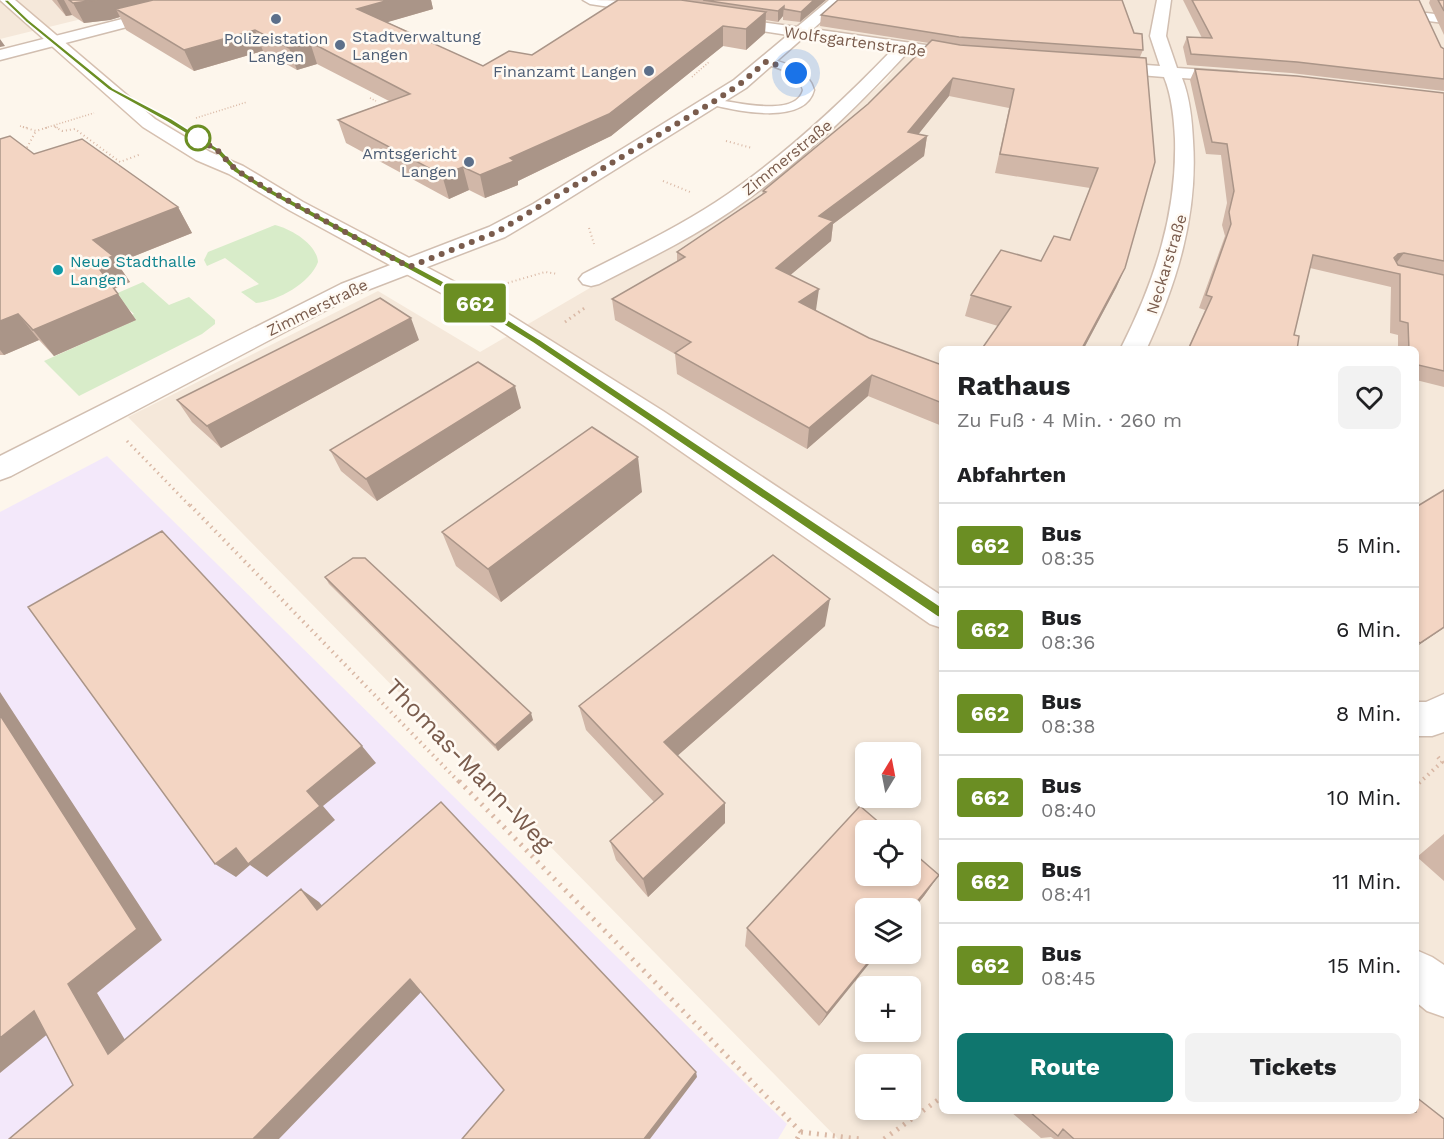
<!DOCTYPE html>
<html lang="de">
<meta charset="utf-8">
<style>
:root{--surface:#fff;--page:#f2f2f2;--text:#202124;--muted:#757577;--line:#e0e0e0;--accent:#0f766e}
body{margin:0;font-family:"Work Sans",sans-serif;background:var(--page);color:var(--text);height:100vh;display:flex;flex-direction:column;font-size:22px;white-space:nowrap}
*{box-sizing:border-box;margin:0}
p{font-size:20px;color:var(--muted)}
.icon{flex:none;width:33px;height:33px;fill:none;stroke:currentColor;stroke-width:2;stroke-linecap:round;stroke-linejoin:round}
.map{position:relative;flex:1;overflow:hidden}
.sheet{position:absolute;left:939px;top:346px;width:480px;height:768px;display:flex;flex-direction:column;background:var(--surface);border-radius:9px;box-shadow:0 3px 9px #0003}
.sheet>*{flex:none}
.badge{padding:0 12px;border-radius:4px;font-size:21px;line-height:39px}
.needle{width:39px;rotate:10deg}
.controls{position:absolute;left:855px;top:742px;display:grid;gap:12px}
.controls a{display:grid;place-items:center;width:66px;height:66px;border-radius:9px;background:var(--surface);box-shadow:0 3px 9px #0003;font-size:30px}
.you{position:absolute;width:30px;height:30px;margin:-15px;border:4px solid #fff;border-radius:50%;background:#1a73e8;box-shadow:0 0 0 9px #1a73e833}
.map>.badge{position:absolute;translate:-50% -50%;box-shadow:0 0 0 3px #fff}
h2{padding:0 18px;font-size:22px;line-height:54px}
.round{display:grid;place-items:center;flex:none;width:63px;height:63px;border-radius:9px;background:var(--page)}
.summary{display:flex;align-items:center;justify-content:space-between;height:102px;padding:0 18px}
h1{font-size:28px;font-weight:700;line-height:45px}
.primary-button{display:flex;gap:12px;margin-top:auto;padding:12px 18px}
.primary-button a{flex:1;height:69px;border-radius:9px;background:var(--accent);color:#fff;font-size:24px;font-weight:700;line-height:69px;text-align:center}
.primary-button a+a{background:var(--page);color:var(--text)}
ul{padding:0;list-style:none}
li{display:flex;align-items:center;gap:18px;height:84px;padding:0 18px;border-top:2px solid var(--line)}
li div{flex:1}
li b{display:block;font-size:22px}
li em{font-style:normal}
li .badge{min-width:66px;font-weight:700;text-align:center}
.map>svg:first-child{display:block}
</style>
<div class="map">
<svg width="1444" height="1139" viewBox="0 0 1444 1139">
<rect width="100%" height="100%" fill="#fdf6ec"/>
<path fill="#f5e8da" fill-rule="evenodd" d="M0,0H159L0,39Z
M615,0H1444V1139H838L128,417L378,291L480,352L758,190L885,81L912,47ZM942,350H1416V1112H942ZM866,753H910V798H866ZM866,831H910V876H866ZM866,909H910V954H866ZM866,987H910V1032H866ZM866,1065H910V1110H866Z"/>
<path fill="#f3e8fa" d="M107,456L787,1124L778,1139H0V512Z"/>
<path fill="#d8ecc9" d="M275,225C291,229 317,244 318,262C310,283 278,301 256,303L241,292L259,284L225,258L207,266L204,260L208,252Z
M143,282L169,305L189,297L215,320V324L202,334L79,396L44,361L135,320L131,315L134,314L113,295Z"/>
<g fill="none" stroke-linecap="round" stroke-linejoin="round">
<defs>
<path id="lane" d="M767,58C785,63 809,70 814,90C805,126 736,111 709,104V100L713,99C735,102 796,118 803,90C799,73 778,68 763,63V59Z"/>
<path id="street" d="M197,0H221L219,3L0,60V50Z
M583,0C600,0 652,0 663,10L656,14L590,4Z
M829,0H845L813,29L968,51L976,56L968,61L908,52C854,110 797,166 731,211C690,239 644,261 599,284L591,286L583,284L579,279L583,274C628,251 673,230 716,202C781,159 838,106 892,50L804,37L746,88L547,212L505,237L357,294L11,476L0,480V456L341,284L489,227L533,204L734,80L788,35L722,25L715,21L717,18L722,17L797,27Z
M1157,0H1171L1166,36L1177,68L1237,72L1245,77L1237,82L1182,78C1190,98 1192,120 1193,141C1198,215 1177,283 1146,350H1120C1154,283 1177,215 1175,139C1174,119 1172,96 1164,77L1103,72L1095,67L1103,62L1160,66L1150,36Z
M1426,13L1444,15V23L1421,20L1419,17L1421,14Z
M1444,694V732L1432,736H1416V702H1426Z"/>
<path id="secondary" d="M0,0H15L155,119L210,152L243,166L303,202L470,290L663,411L942,596V628L930,624L643,425L454,300L289,210L229,174L196,160L143,127Z
M1416,950L1432,957L1444,965V1017L1427,1011L1416,1002Z"/>
</defs>
<use href="#lane" stroke="#d1beb0" stroke-width="3"/>
<use href="#street" stroke="#d1beb0" stroke-width="3"/>
<use href="#secondary" stroke="#d6c0b0" stroke-width="3"/>
<path stroke="#d9b8a5" stroke-width="1.5" stroke-dasharray="1 2" stroke-linecap="butt" d="M692,77L709,62
M370,98L376,101
M196,118L247,102
M20,126L28,128
M54,126L58,128
M45,128L94,113"/>
<path stroke="#d9b8a5" stroke-width="2" stroke-dasharray="1 3" stroke-linecap="butt" d="M23,127L36,131L49,127
M55,127L62,131L75,129L120,162L141,154
M726,141L752,148
M25,151L36,131
M663,181L690,192
M589,228L594,244
M504,284L545,272L558,274"/>
<path stroke="#d9b8a5" stroke-width="3" stroke-dasharray="1.5 4" stroke-linecap="butt" d="M565,322L586,307
M127,441L191,507"/>
<path stroke="#d9b8a5" stroke-width="4" stroke-dasharray="1.5 4.5" stroke-linecap="butt" d="M190,505L460,783
M1419,783L1442,762L1438,757"/>
<path stroke="#d9b8a5" stroke-width="5" stroke-dasharray="2 6" stroke-linecap="butt" d="M459,781L801,1132L797,1139
M1416,786L1421,781
M801,1132L860,1139
M884,1139L942,1097"/>
<use href="#lane" fill="#fff" fill-rule="evenodd"/>
<use href="#street" fill="#fff" fill-rule="evenodd"/>
<use href="#secondary" fill="#fff" fill-rule="evenodd"/>
</g>
<path fill="#d1b7a8" d="M52,0H431L433,9L387,22L483,66L532,55L618,0H826L800,22L783,20V16L778,22L766,20L765,33L746,50L723,46L611,136L518,181V185L485,198L469,190L449,199L346,143L338,120L389,101L317,64L297,70L263,51L194,71L126,30L120,17L110,20L84,23L72,15L66,16Z
M1183,0H1419L1441,47L1444,49V91L1291,73L1187,65L1183,47L1187,37L1202,38Z
M1430,0H1444V35L1429,3Z
M821,15L1134,33L1143,50L1140,57L1125,268L1116,288L1083,350H981L998,326L965,316L971,295L1041,261L1070,240L1090,188L995,173L1009,108L949,96L918,134L927,136L924,156L833,224L831,241L790,275L816,310H815L869,338L942,365V426L868,396L807,449L677,374L675,354L615,320L612,299L677,262V252L762,195L763,191L868,104L929,43L820,26Z
M1195,69L1444,93V387L1416,380V350H1398V335L1390,333L1391,287L1310,268L1294,335L1297,350H1187L1205,310L1199,308L1225,236L1222,225L1227,203L1221,155L1206,154L1190,80Z
M0,139L34,154L178,207L192,233L117,263L130,282L114,289L136,320L54,356L39,340L4,355H0Z
M419,340L221,448L192,422L177,400Z
M521,408L377,501L341,471L330,450Z
M642,492L501,602L456,566L442,532Z
M325,577L533,720L498,751L329,584Z
M825,626L677,756L725,803V823L648,897L616,860L610,841L654,802L586,730L579,706Z
M1444,834V881L1417,857Z
M939,875L924,896L910,913V909L866,954L819,1026L745,946L747,928Z
M1011,1112H1416L1444,1139H1054L1051,1137L1041,1138Z"/>
<path fill="#aa9588" d="M57,0H64L72,15L66,16Z
M97,0H188L116,9L120,17L110,20L84,23L73,3Z
M389,0H431L433,9L364,29L357,9Z
M814,0H826L800,22L801,12Z
M784,6L783,16L778,22V11Z
M766,12L765,33L746,50V29Z
M723,26V46L611,136L518,181V185L485,198L480,175L510,158Z
M255,30L263,51L194,71L184,50Z
M0,39L5,46L0,47Z
M310,42L317,64L297,70L289,48Z
M953,78L949,96L905,151L908,132Z
M927,136L924,156L833,224L831,241L775,288L776,268L819,216Z
M463,167L469,190L449,199L442,175Z
M178,207L192,233L117,263L130,282L113,289L95,263L93,240Z
M1404,253L1394,266L1389,267L1398,254Z
M1125,268L1116,288L1083,350H1081Z
M819,289L816,310L797,323L799,302Z
M118,294L136,320L54,356L33,330Z
M18,314L39,340L4,355L0,350V321Z
M411,318L419,340L221,448L207,426Z
M872,375L868,396L807,449L809,428Z
M515,386L521,408L377,501L366,479Z
M638,457L642,492L501,602L488,569Z
M830,599L825,626L667,765L664,742Z
M1444,627V628L1416,647L1420,643Z
M0,692L162,940L97,993L137,1060L108,1054L68,984L0,715Z
M531,713L533,720L498,751L495,745Z
M362,746L376,763L323,806L335,820L267,877L250,865L236,877L215,864Z
M725,803V823L648,897L643,879Z
M939,875L924,896L910,913V910Z
M301,889L319,902L335,921L317,910Z
M875,954H877L819,1026L827,1013Z
M410,979L425,988L279,1139H253Z
M34,1011L66,1019L0,1073V1038Z
M696,1072L697,1077L650,1139H644Z"/>
<path fill="#f3d5c3" stroke="#aa9588" stroke-width="1.5" d="M69,0H97L73,3Z
M153,0H389L357,9L483,66L509,51L532,55L618,0H681L766,12L746,29L723,26L609,114L510,158L514,161L480,175L463,167L442,175L338,120L410,94L310,42L289,48L255,30L184,50L116,9Z
M703,0H814L801,12L784,9V6L778,11Z
M838,0H1122L1134,33L1142,34L1143,50L959,37L821,15Z
M1192,0H1419L1441,47L1444,49V79L1297,62L1191,54L1187,37L1212,38Z
M1438,0H1444V11Z
M932,40L960,45L1146,58L1155,162L1125,268L1081,350H981L1011,307L971,295L1001,250L1041,261L1054,236L1070,240L1098,168L1000,154L1014,89L953,78L908,132L927,136L819,216L833,221L776,268L819,289L799,302L869,338L942,365V403L872,375L809,428L675,353L691,342L612,299L685,257L677,252L766,192L763,191L868,104Z
M1195,69L1297,76L1444,93V261L1404,253L1398,254L1394,258L1398,265L1444,275V371L1418,365V361H1416V350H1409L1408,323L1400,321V274L1313,255L1294,335L1299,336L1297,350H1188L1212,297L1206,295L1231,224L1229,212L1234,191L1227,144L1212,142Z
M10,136L34,154L82,139L178,207L93,240L113,256L95,263L118,294L33,330L18,314L0,321V139Z
M380,298L411,318L207,426L177,400Z
M478,362L515,386L366,479L330,450Z
M592,427L638,457L488,569L442,532Z
M1444,490V627L1420,643L1416,641V507Z
M162,531L362,746L307,791L320,806L248,864L236,848L215,864L28,607Z
M773,555L830,599L664,742L725,803L643,879L610,841L663,794L579,706Z
M353,558H365L531,713L495,745L325,577Z
M0,715L137,929L68,984L108,1054L301,889L317,910L441,802L696,1072L644,1139H462L504,1090L410,979L253,1139H9L73,1085L34,1011L0,1038Z
M860,806L889,831H866V876H910V850L939,875L910,910V909H866V954H875L827,1013L747,928Z
M1416,1097L1444,1119V1139H1074L1063,1129L1058,1136L1030,1112H1416Z"/>
<path fill="#6b8e23" stroke="#fff" stroke-width="1.5" d="M3,0H8L29,20L113,88L172,119L221,150L239,169L269,188L465,293L539,339L946,610V617H938L533,343L459,297L264,191L234,172L216,152L167,122L109,90L26,22Z"/>
<g fill="none" stroke-linecap="round" stroke-linejoin="round">
<path stroke="#7a5c4d" stroke-width="6" stroke-dasharray="0 10.8" d="M198,138L190,133L218,151L236,170L267,189L409,267L497,232L713,102L740,84L767,61L796,73"/>
</g>
<g fill="#5c6f8a" stroke="#fffaf3" stroke-width="2">
<circle cx="276" cy="19" r="6"/>
<circle cx="340" cy="45" r="6"/>
<circle cx="649" cy="71" r="6"/>
<circle cx="469" cy="162" r="6"/>
</g>
<circle fill="#fff" stroke="#6b8e23" stroke-width="3" cx="198" cy="138" r="12"/>
<circle fill="#0f9aa8" stroke="#fffaf3" stroke-width="2" cx="58" cy="270" r="6"/>
<g text-anchor="middle" stroke-width="5" stroke-linejoin="round" paint-order="stroke">
<g font-size="16" fill="#4e5e75" stroke="#fffaf3" text-anchor="end">
<text x="352" y="42" text-anchor="start">Stadtverwaltung<tspan x="352" dy="18">Langen</tspan></text>
<text x="276" y="44" text-anchor="middle">Polizeistation<tspan x="276" dy="18">Langen</tspan></text>
<text x="637" y="77">Finanzamt Langen</text>
<text x="457" y="159">Amtsgericht<tspan x="457" dy="18">Langen</tspan></text>
</g>
<g font-size="16" fill="#7a5c4d" stroke="#fffaf3">
<text transform="translate(855 41) rotate(8)" y="6">Wolfsgartenstraße</text>
<text transform="translate(787 157) rotate(-39)" y="6">Zimmerstraße</text>
<text transform="translate(1166 264) rotate(-73)" y="6">Neckarstraße</text>
<text transform="translate(317 307) rotate(-26)" y="6">Zimmerstraße</text>
</g>
<g font-size="16" fill="#0d838f" stroke="#fffaf3" text-anchor="start">
<text x="70" y="267">Neue Stadthalle<tspan x="70" dy="18">Langen</tspan></text>
</g>
<g font-size="24" fill="#7a5c4d" stroke="#fffaf3">
<text transform="translate(469 765) rotate(46)" y="8">Thomas-Mann-Weg</text>
</g>
</g>
</svg>
<div class="controls">
<a><svg class="needle" viewBox="-14 -14 28 28"><path d="M0-13l5 13h-10z" fill="#e53935"/><path d="M0 13l5-13h-10z" fill="#757577"/></svg></a>
<a><svg class="icon" aria-label="locate" viewBox="0 0 24 24"><circle cx="12" cy="12" r="6"/><path d="M12 2v4M12 18v4M2 12h4M18 12h4"/></svg></a>
<a><svg class="icon" aria-label="layers" viewBox="0 0 24 24"><path d="M12 4l9 5-9 5-9-5zM3 14l9 5 9-5"/></svg></a>
<a>+</a>
<a>−</a>
</div>
<div class="you" style="left:796px;top:73px"></div>
<b class="badge" style="left:475px;top:303px;background:#6b8e23;color:#fff">662</b>
<section class="sheet">
<div class="summary"><div><h1>Rathaus</h1><p>Zu Fuß · 4 Min. · 260 m</p></div><a class="round"><svg class="icon" aria-label="heart" viewBox="0 0 24 24"><path d="M12 20l-8-8c-3-5 5-10 8-4 3-6 11-1 8 4z"/></svg></a></div>
<h2>Abfahrten</h2>
<ul>
<li><span class="badge" style="background:#6b8e23;color:#fff">662</span><div><b>Bus</b><p>08:35</p></div><em>5 Min.</em></li>
<li><span class="badge" style="background:#6b8e23;color:#fff">662</span><div><b>Bus</b><p>08:36</p></div><em>6 Min.</em></li>
<li><span class="badge" style="background:#6b8e23;color:#fff">662</span><div><b>Bus</b><p>08:38</p></div><em>8 Min.</em></li>
<li><span class="badge" style="background:#6b8e23;color:#fff">662</span><div><b>Bus</b><p>08:40</p></div><em>10 Min.</em></li>
<li><span class="badge" style="background:#6b8e23;color:#fff">662</span><div><b>Bus</b><p>08:41</p></div><em>11 Min.</em></li>
<li><span class="badge" style="background:#6b8e23;color:#fff">662</span><div><b>Bus</b><p>08:45</p></div><em>15 Min.</em></li>
</ul>
<div class="primary-button"><a>Route</a><a>Tickets</a></div>
</section>
</div>
